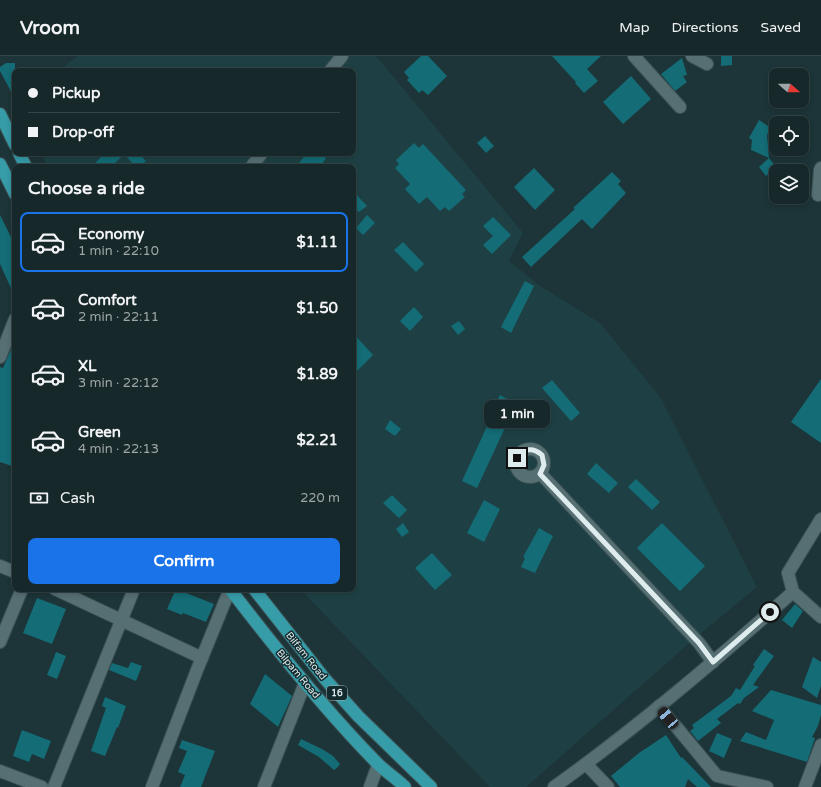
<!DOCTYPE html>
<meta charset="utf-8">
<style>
:root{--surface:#16282a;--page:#233436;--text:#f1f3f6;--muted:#9ea6a8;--line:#354447;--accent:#1a73e8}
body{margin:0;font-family:"Varela Round",sans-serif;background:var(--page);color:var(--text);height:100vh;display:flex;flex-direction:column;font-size:15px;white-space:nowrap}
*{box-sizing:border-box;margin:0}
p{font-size:13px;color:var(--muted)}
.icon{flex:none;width:22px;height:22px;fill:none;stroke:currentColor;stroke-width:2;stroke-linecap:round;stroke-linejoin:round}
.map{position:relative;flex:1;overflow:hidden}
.panel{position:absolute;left:12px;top:108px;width:344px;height:428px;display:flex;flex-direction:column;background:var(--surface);border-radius:8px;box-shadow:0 2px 6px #0003,0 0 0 1px var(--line)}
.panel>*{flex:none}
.hud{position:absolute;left:12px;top:12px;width:344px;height:88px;border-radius:8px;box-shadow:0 2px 6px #0003,0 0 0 1px var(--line);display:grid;align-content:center;height:88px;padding:0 16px;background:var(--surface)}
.needle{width:26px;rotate:110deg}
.buttons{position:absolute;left:769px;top:12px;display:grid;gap:8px}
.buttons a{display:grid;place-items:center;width:40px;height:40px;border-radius:8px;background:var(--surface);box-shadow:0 2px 6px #0003,0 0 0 1px var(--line);font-size:20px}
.end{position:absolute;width:18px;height:18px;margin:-9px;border:5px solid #deecee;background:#111;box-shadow:0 0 0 2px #111}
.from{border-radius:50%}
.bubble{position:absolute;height:28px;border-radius:8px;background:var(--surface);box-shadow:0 2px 6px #0003,0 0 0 1px var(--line);font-size:13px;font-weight:800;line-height:28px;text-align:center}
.car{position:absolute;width:12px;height:24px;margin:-12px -6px;border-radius:5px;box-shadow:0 0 3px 1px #0007;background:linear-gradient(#222 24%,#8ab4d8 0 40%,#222 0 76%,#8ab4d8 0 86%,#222 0)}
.hud b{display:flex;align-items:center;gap:14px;height:38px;font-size:15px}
.hud b+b{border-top:1px solid var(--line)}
.hud i{width:10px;height:10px;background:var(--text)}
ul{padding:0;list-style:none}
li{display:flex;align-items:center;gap:12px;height:60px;margin:0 8px 6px;padding:0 8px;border:2px solid transparent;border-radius:8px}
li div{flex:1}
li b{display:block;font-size:15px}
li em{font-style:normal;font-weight:800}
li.selected{border-color:var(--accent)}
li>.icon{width:36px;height:36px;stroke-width:1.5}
h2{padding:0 16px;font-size:18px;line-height:48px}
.pay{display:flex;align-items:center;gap:10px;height:44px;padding:0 16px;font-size:15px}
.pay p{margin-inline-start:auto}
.button{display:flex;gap:8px;margin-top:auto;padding:8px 16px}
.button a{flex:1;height:46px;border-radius:8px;background:var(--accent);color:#fff;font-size:16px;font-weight:800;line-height:46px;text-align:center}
header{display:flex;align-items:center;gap:24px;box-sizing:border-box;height:56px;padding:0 20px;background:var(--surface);border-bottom:1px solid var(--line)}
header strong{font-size:19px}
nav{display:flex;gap:22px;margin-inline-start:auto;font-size:14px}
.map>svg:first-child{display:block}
.built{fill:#1e4044}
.building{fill:#136c76}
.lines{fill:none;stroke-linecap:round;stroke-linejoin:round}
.minor-casing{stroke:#3d5255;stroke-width:14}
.major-casing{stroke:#3d5255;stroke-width:14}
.minor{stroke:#566f73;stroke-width:12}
.major{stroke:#369ca8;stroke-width:12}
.route{stroke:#deecee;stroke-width:5}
.labels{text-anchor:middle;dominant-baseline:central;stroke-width:3;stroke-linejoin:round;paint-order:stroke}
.shield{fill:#132b2e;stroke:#a1b2b4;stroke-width:1}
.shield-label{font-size:9px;font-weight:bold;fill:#deecee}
.street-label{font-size:10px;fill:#deecee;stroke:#132b2e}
</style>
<header>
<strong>Vroom</strong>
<nav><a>Map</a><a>Directions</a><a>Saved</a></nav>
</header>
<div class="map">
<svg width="821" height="731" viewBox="0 0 821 731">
<rect width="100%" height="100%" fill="#1d3538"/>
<polygon class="built" points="78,0 376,0 523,177 509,205 540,230 600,267 660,341 757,531 694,583 526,731 490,731 300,533 353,533 353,111 48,111 41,97 353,97 353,15 58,15"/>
<g class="building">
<polygon points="421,0 428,0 447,20 428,39 422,34 419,37 407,24 409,22 404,16"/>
<polygon points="552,0 601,0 587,13 598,25 584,37 575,27 576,26"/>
<polygon points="721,0 732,0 732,9 721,10"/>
<polygon points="682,2 687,19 683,20 687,26 675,35 661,18"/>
<polygon points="6,7 15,7 15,43 0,15 0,11"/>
<polygon points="631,20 651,43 623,68 603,46"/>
<polygon points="759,64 771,72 767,79 769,102 751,94 752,84 749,82"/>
<polygon points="485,80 494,90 486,97 477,87"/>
<polygon points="414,87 419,92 423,88 466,134 462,138 465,141 449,155 445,151 440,155 427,141 419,148 405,133 410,128 395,112 399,108 396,104"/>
<polygon points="105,97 138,97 146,105 139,111 136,111 124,98 111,111 91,111"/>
<polygon points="307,97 320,97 326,102 320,111 296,111"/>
<polygon points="769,102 779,115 772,115 766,120 759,111"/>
<polygon points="534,112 555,134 535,154 514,131"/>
<polygon points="612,116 621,125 618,128 626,137 592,173 582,163 531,211 522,201 575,153 573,152"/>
<polygon points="353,135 367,150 359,156 353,150"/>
<polygon points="0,159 15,189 15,241 0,208"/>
<polygon points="367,159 375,167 363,179 356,172"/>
<polygon points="493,161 511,179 492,198 483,189 493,180 483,170"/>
<polygon points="403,186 424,208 416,216 394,194"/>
<polygon points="525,225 534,230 511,277 501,271"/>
<polygon points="414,251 423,261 410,275 400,265"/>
<polygon points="459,265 465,273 458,279 451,270"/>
<polygon points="353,277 373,299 353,319"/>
<polygon points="15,284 15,411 0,406 0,311 3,312"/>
<polygon points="821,323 821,387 791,366"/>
<polygon points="552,324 580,357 571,365 542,332"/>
<polygon points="500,339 516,348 477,432 462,425 493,357 492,356"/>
<polygon points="390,364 401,373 395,380 385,373"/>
<polygon points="596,407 618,427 609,437 587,418"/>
<polygon points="636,423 660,446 652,454 628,431"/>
<polygon points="392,439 407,454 399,462 383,447"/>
<polygon points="484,444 500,453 484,486 467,477"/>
<polygon points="403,467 409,476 402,481 396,473"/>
<polygon points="662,467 705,510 680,535 637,492"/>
<polygon points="539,472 553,480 535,517 521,511 525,502 523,501"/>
<polygon points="432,497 452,519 435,534 415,512"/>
<polygon points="176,533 214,548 206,566 183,557 182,559 167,553"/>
<polygon points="37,542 66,553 52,588 23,577"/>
<polygon points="795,548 803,555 792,572 782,564"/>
<polygon points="764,593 774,600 753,629 759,631 744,642 740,648 738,647 717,663 721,667 698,685 690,675 694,672 692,669 731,640 736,632 740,634 755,610 753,609"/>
<polygon points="56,596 66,600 57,623 47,619"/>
<polygon points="813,601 821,606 821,630 817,642 802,631"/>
<polygon points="131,606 142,610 136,625 109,614 112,607 128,612"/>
<polygon points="265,618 292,640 278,671 250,648"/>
<polygon points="771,634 821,649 821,659 818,670 812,681 815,682 807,706 740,685 746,676 766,684 774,664 752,655"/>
<polygon points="105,641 126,650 118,672 117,671 105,700 91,695 106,652 102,650"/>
<polygon points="22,674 51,685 44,703 32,698 29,706 13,700"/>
<polygon points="717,677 732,683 724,702 709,695"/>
<polygon points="666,679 681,702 682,701 711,731 697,731 688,723 685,731 620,731 611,720 639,697"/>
<polygon points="301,683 322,693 333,700 340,708 337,712 334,714 319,701 298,689"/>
<polygon points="182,684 215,695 201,731 180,731 185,719 178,716 187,695 179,692"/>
</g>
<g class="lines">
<g class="minor-casing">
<g id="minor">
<polyline points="634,0 680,51"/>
<polyline points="692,0 707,8"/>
<polyline points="330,15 342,0"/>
<polyline points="251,111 262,97"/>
<polyline points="818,139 820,114 821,112"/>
<polyline points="0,301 15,263"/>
<circle cx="530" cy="407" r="14"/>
<polyline points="540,417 699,587 713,606"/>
<polyline points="821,463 788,517 793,536 821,561"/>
<polyline points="0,510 15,516"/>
<polyline points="55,533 202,602"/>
<polyline points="0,586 22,533"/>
<polyline points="659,650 717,720 767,731"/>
<polyline points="586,708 608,731"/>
<polyline points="0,715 42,731"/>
<polyline points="54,731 134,533"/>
<polyline points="152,731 197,614 230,533"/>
<polyline points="264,731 305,627"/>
<polyline points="370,731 378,709"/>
<path d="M554 731C638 671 716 604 793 536"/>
<polyline points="805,731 821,689"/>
</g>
</g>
<g class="major-casing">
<g id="major">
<polyline points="0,58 15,89"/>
<polyline points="19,97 26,111"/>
<polyline points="0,108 15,138"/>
<path d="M230 533C276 593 324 653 377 707 386 716 397 723 405 731"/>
<polyline points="254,533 325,623 358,660 431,731"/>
</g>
</g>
<use href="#minor" class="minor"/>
<use href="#major" class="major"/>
</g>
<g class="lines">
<path class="route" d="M517 402C524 392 533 391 542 399L544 409 540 418 699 587 713 606 770 556"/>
</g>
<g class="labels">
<rect class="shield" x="327" y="630" width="20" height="14" rx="3"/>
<g class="shield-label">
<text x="337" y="637">16</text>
</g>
<g class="street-label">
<text transform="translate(306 600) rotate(51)">Bilfam Road</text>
<text transform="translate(298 618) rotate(50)">Bilpam Road</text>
</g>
</g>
</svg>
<div class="buttons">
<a><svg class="needle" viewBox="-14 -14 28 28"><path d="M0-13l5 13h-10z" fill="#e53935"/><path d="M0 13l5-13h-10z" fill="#9ea6a8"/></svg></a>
<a><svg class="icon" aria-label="locate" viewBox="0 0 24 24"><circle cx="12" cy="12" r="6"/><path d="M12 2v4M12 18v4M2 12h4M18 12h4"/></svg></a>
<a><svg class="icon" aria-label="layers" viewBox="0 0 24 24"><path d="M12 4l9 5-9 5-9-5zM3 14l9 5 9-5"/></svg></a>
</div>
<i class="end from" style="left:770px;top:556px"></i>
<i class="end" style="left:517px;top:402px"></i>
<div class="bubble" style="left:484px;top:344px;width:66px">1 min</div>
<i class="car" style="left:668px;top:662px;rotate:320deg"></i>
<div class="hud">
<b><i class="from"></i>Pickup</b>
<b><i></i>Drop-off</b>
</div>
<section class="panel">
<h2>Choose a ride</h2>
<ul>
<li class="selected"><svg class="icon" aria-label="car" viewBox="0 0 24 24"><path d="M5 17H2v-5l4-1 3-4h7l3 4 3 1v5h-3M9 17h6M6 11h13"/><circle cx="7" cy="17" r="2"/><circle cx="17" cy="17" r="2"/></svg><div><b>Economy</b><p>1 min · 22:10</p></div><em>$1.11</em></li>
<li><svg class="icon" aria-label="car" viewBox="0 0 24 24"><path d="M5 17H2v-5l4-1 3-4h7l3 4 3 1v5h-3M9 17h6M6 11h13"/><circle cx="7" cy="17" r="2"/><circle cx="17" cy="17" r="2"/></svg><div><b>Comfort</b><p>2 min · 22:11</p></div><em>$1.50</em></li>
<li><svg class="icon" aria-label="car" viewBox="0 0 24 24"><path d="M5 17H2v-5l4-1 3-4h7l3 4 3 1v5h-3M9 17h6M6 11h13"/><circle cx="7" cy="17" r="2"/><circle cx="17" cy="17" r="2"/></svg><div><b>XL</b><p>3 min · 22:12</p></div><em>$1.89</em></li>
<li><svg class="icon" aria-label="car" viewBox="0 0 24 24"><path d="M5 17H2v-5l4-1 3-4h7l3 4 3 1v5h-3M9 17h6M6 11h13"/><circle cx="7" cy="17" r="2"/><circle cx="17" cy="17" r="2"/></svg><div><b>Green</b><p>4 min · 22:13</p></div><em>$2.21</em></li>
</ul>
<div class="pay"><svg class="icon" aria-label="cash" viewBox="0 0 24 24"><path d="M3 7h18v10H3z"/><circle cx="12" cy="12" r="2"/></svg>Cash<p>220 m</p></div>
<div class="button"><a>Confirm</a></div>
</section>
</div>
